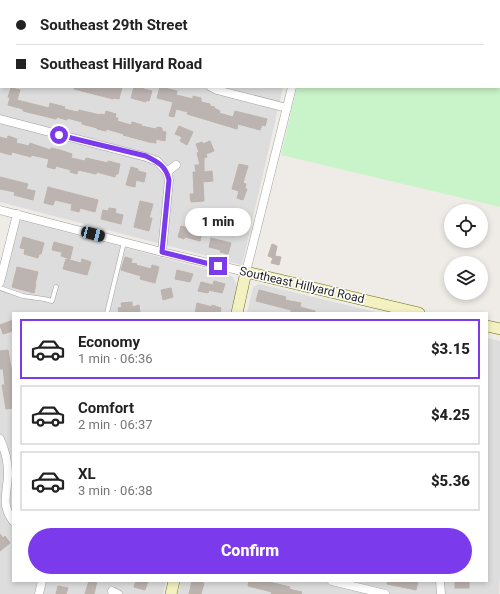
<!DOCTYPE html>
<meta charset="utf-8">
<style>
:root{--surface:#fff;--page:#f6f6f6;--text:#222;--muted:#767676;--line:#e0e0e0;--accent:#7c3aed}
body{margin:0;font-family:Roboto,sans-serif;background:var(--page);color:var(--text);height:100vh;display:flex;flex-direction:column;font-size:15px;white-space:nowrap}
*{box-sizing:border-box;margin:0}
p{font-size:13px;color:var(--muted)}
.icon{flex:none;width:22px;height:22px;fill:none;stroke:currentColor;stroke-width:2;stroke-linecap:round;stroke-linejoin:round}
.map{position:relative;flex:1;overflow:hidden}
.details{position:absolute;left:12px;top:312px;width:476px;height:270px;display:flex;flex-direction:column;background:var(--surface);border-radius:0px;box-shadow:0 2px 6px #0003}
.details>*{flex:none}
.guide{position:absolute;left:0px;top:0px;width:500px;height:88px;box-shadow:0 2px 6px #0003;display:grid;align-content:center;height:88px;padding:0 16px;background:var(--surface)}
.controls{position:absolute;left:444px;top:204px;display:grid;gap:8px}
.controls a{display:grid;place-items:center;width:44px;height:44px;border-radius:50%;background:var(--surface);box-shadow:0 2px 6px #0003;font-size:20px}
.end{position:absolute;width:18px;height:18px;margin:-9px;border:5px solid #7c3aed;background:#fff;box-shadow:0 0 0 2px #fff}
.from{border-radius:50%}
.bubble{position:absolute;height:28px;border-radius:14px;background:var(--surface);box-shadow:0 2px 6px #0003;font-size:13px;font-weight:800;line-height:28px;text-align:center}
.car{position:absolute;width:12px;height:24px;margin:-12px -6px;border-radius:5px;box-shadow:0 0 3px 1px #0007;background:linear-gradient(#222 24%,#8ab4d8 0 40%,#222 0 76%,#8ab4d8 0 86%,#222 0)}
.guide b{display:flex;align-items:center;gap:14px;height:38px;font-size:15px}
.guide b+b{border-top:1px solid var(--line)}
.guide i{width:10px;height:10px;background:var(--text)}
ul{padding:7px 0 0;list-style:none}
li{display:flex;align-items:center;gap:12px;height:60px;margin:0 8px 6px;padding:0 8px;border:2px solid var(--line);border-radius:0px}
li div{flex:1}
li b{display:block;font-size:15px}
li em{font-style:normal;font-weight:800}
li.selected{border-color:var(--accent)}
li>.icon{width:36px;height:36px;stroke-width:1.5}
.action{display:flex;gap:8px;margin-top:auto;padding:8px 16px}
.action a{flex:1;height:46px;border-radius:24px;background:var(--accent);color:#fff;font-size:16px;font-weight:800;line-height:46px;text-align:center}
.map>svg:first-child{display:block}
.residential{fill:#ddd}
.park{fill:#c9f4c9}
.building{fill:#bcb4b0;stroke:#bfb2ab}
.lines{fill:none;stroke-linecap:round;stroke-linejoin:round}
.lane-casing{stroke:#a0a0a0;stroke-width:5}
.street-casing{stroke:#a0a0a0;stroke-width:9}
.secondary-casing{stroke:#6b6d10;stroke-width:12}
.lane{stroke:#fff;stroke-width:4}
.street{stroke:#fff;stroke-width:8}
.secondary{stroke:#f3f1c1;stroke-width:11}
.route{stroke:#7c3aed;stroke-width:5}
.labels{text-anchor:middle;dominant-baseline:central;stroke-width:3;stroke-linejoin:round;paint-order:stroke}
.street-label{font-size:12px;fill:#1f1f1f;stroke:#fff}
</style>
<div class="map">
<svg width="500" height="594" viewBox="0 0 500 594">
<rect width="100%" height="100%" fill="#efece7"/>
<g class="residential">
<polygon points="0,0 303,0 303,1 1,1 1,87 283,87 242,265 0,202"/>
<polygon points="20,220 232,276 238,287 232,313 13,313 13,581 166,581 163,594 0,594 0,290"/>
<polygon points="259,284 380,313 247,313 253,287"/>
<polygon points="487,338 500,341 500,575 499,594 178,594 181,581 487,581"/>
</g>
<polygon class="park" points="499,72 500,72 500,207 281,155 297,87 499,87"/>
<g class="building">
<polygon points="75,87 122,87 119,99 113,98 113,99 74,89"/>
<polygon points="134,87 143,87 143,89 152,91 149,101 147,100 146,102 131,98"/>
<polygon points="160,87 177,91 176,95 193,99 193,96 201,98 201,102 210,104 210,106 215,107 214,108 220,111 219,113 233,117 235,111 267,119 265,126 262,125 260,130 238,124 237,129 187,114 188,112 176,109 174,117 169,116 173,102 157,98"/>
<polygon points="11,88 20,90 17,100 49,108 50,103 65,107 64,109 78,112 79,110 100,115 100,114 105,115 106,111 116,114 115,118 118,118 117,121 131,125 132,122 142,125 141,126 156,129 157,127 162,128 162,131 166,132 165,141 156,139 156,143 149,142 123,135 124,134 106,129 106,131 97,129 97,128 82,124 82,122 67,118 67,120 57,117 56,119 23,111 23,109 8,105 10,98 8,97"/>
<polygon points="179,126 193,132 187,145 180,141 182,137 175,134"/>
<polygon points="8,136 17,139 16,143 29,146 30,143 50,150 51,148 60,150 72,154 71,158 85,161 86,158 108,163 108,161 120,164 118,174 116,174 115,177 97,172 96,174 78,170 77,174 70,172 71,170 56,166 55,169 47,167 49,159 31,155 31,157 12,152 11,155 0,152 0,137 7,139"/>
<polygon points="210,141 214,151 206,154 207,157 204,158 204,172 212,171 213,181 203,182 204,201 191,202 190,194 194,194 193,172 196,172 195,165 200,165 197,153 199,152 196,144 202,142 203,144"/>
<polygon points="239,164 248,166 243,183 246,184 245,188 247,189 243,200 237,198 239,191 232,189"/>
<polygon points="131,167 138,169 138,171 146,173 144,182 136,180 135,187 126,185"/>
<polygon points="0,177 28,184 26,189 35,191 33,200 14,195 15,192 0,189"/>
<polygon points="48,187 98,200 95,212 80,208 79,212 71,210 72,204 55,200 53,205 44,203"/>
<polygon points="140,201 153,204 149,218 152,218 149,231 134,227"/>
<polygon points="109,208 116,209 115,213 123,215 121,224 101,219 103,210 108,211"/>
<polygon points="227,209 237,212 235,220 239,220 236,229 223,226"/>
<polygon points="181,226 202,232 200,241 185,237 184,239 178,237"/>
<polygon points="23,237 44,243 41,254 39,254 38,258 24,254 25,249 20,248"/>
<polygon points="211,238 231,243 228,254 220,252 221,250 209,247"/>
<polygon points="54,242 73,247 70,259 61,256 62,252 52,250"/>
<polygon points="272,244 277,246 275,256 281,257 279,265 271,263 273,258 268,256"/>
<polygon points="125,257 132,259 131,263 137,264 136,265 151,269 152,265 159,267 155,283 140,279 141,276 121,270"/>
<polygon points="66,259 81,263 82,259 91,262 87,275 63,269"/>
<polygon points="17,267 38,272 35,284 36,284 34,293 12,287"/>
<polygon points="177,270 193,274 190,282 175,279"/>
<polygon points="214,281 225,284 222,293 209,290 208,293 198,291 201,282 213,285"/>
<polygon points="171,288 173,297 163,300 161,290"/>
<polygon points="259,290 286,297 285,300 301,303 300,307 315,311 315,313 291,313 291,310 256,301"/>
<polygon points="132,302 132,307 139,305 140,313 119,313 118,308 122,307 121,303"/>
<polygon points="197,303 212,307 212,305 221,308 220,313 195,313"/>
<polygon points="13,320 13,331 3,334 0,325"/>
<polygon points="8,350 12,373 13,372 13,408 6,409 2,385 5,385 3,369 0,369 0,351"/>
<polygon points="0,534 3,538 5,536 10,543 0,551"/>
<polygon points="89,581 97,581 94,594 85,594"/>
<polygon points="136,581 148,581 145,590 134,587"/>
<polygon points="192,581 197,581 204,583 201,594 189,594"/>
<polygon points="249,581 270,581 269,582 290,587 289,589 302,592 301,594 271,594 272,592 248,586"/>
<polygon points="388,581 418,581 416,590 387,584"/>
<rect x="455" y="581" width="14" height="7"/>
<polygon points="58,586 68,588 66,594 56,594"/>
</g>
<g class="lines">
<g class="lane-casing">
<g id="lane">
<polyline points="343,0 345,1"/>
<polyline points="0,288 23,296 44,299 52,301 56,287"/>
<polyline points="107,313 124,242"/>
</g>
</g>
<g class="street-casing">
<g id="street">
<polyline points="194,0 198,1"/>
<polyline points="252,0 256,1"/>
<polyline points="9,1 9,0"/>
<polyline points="231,1 237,0"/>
<polyline points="313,1 313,0"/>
<polyline points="0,38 1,34"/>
<polyline points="211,87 217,90 287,108"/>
<polyline points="0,119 146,157 157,161 167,172"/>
<polyline points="167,172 176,165"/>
<polyline points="0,210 162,252 246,272 292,87"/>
<polyline points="162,252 169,180 167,172"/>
<polyline points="0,282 17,214"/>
<path d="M0 439C5 450 8 461 8 473 8 492 0 504 13 521"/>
<polyline points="332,581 385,594"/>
<polyline points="440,581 441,594"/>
<polyline points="112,591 118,594"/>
<polyline points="39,594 42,581"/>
</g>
</g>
<g class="secondary-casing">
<g id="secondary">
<polyline points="237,313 246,272 419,313"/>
<polyline points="487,326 500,329"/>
<polyline points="171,594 174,581"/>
</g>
</g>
<use href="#lane" class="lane"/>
<use href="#street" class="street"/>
<use href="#secondary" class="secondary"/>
</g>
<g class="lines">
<path class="route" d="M59 135 146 156C158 162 166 166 169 180L162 252 218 266"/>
</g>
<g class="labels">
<g class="street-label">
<text transform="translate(302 285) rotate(13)">Southeast Hillyard Road</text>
</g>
</g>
</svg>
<div class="controls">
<a><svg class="icon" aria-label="locate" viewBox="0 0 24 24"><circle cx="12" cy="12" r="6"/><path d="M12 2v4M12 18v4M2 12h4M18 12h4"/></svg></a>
<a><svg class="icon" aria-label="layers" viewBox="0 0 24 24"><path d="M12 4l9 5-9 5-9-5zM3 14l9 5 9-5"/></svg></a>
</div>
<i class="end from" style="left:59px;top:135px"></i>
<i class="end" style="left:218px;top:266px"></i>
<div class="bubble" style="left:185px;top:208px;width:66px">1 min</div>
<i class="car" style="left:93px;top:234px;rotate:105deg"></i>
<div class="guide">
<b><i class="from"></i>Southeast 29th Street</b>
<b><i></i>Southeast Hillyard Road</b>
</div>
<section class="details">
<ul>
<li class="selected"><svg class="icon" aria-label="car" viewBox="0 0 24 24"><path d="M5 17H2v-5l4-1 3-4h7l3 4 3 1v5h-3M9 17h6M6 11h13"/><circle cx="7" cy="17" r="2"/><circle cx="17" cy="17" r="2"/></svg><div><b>Economy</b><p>1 min · 06:36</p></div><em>$3.15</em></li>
<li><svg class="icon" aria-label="car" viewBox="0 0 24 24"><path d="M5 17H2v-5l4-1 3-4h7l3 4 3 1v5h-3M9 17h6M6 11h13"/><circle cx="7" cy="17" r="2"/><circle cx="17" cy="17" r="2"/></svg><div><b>Comfort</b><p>2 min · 06:37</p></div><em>$4.25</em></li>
<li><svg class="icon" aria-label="car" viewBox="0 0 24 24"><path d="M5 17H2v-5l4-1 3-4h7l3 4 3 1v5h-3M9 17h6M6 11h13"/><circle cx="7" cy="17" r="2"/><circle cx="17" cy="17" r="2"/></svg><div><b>XL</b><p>3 min · 06:38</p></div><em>$5.36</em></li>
</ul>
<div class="action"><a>Confirm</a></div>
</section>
</div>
